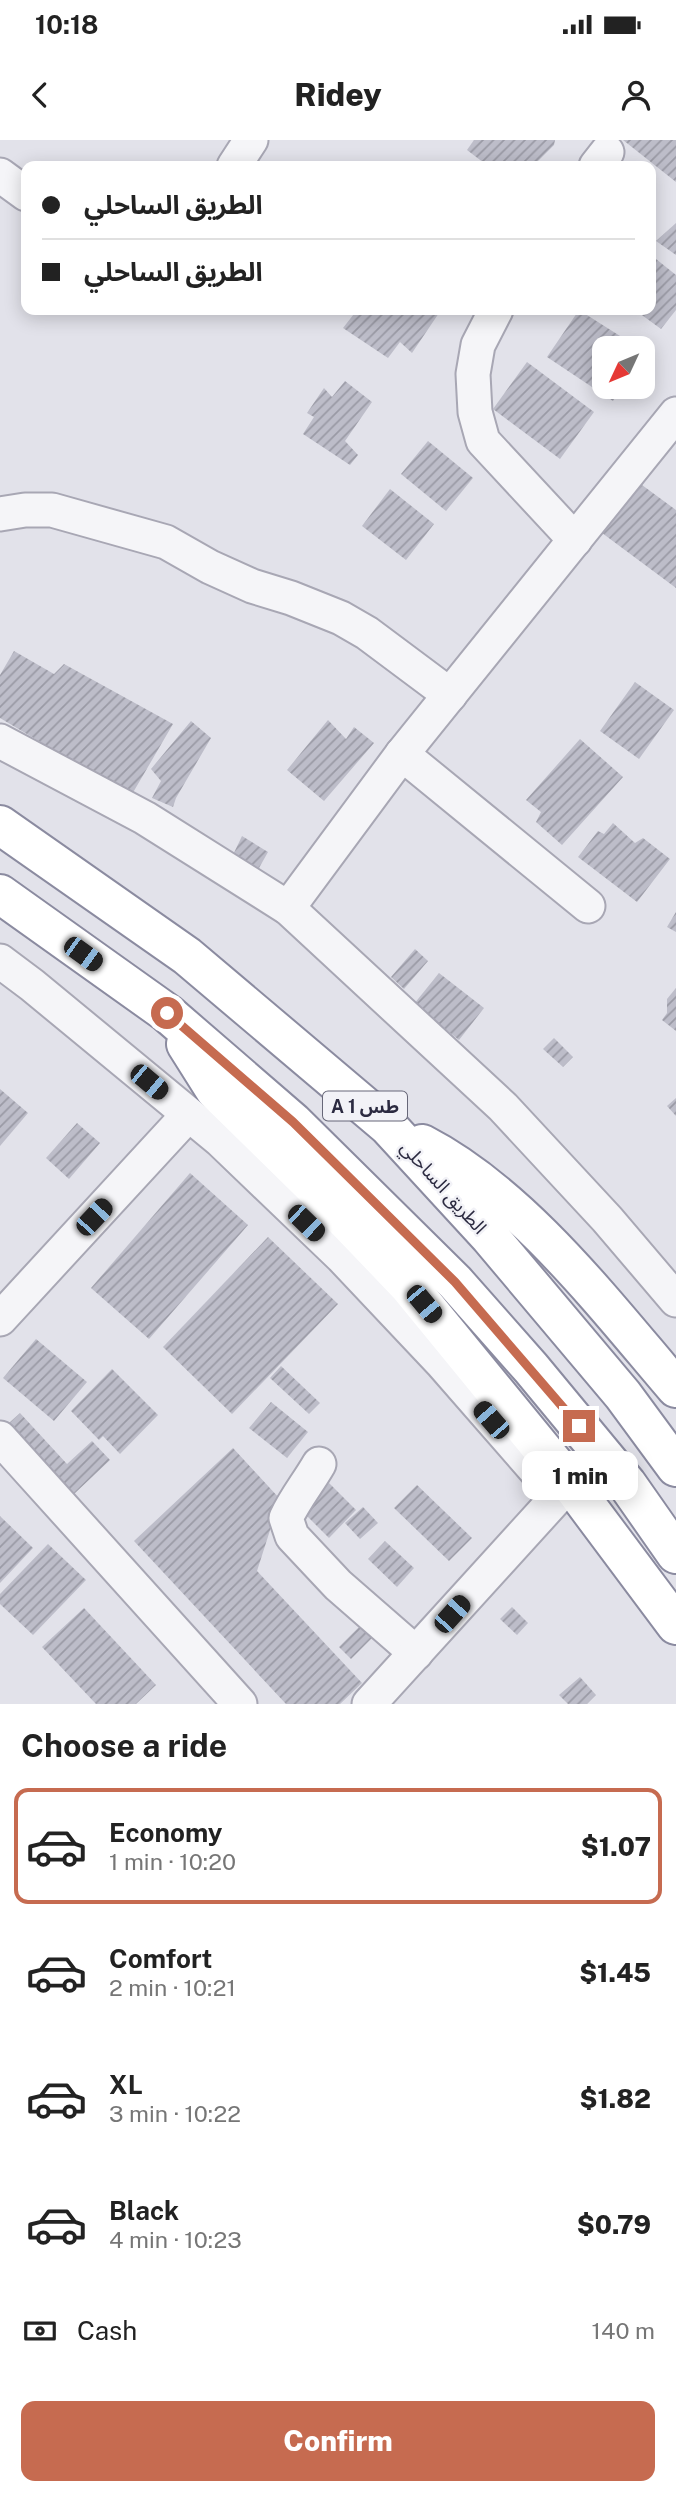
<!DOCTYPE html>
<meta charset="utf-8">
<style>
:root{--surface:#fff;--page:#f2f2f2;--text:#222;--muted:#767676;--line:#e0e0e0;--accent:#c66b50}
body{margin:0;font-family:"Public Sans","Noto Sans Arabic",sans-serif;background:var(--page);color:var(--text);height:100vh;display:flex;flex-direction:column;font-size:26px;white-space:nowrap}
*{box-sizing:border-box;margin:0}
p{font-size:23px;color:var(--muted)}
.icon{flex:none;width:38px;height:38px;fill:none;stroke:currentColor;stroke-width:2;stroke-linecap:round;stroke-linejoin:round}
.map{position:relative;height:1564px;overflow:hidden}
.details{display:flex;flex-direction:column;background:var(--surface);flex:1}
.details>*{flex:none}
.banner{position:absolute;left:21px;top:21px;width:635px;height:154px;border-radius:14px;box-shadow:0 4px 18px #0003;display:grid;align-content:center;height:154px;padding:0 21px;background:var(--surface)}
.needle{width:46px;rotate:226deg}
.fabs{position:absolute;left:592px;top:196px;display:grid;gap:14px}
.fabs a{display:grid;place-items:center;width:63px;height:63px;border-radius:14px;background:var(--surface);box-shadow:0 4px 18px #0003;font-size:35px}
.end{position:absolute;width:32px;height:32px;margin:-16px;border:9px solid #c66b50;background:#fff;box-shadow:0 0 0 4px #fff}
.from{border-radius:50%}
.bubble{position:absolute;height:49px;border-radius:14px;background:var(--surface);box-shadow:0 4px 18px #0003;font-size:23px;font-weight:800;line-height:49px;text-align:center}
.car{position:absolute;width:21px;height:42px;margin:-21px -10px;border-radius:9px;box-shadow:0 0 5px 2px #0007;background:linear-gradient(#222 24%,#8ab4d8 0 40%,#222 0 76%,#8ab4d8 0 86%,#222 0)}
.banner b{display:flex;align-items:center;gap:24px;height:66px;font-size:26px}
.banner b+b{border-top:2px solid var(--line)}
.banner i{width:18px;height:18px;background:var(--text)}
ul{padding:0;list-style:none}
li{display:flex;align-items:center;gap:21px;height:116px;margin:0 14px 10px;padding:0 7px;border:4px solid transparent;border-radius:14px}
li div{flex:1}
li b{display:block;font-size:26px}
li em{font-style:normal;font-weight:800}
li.on{border-color:var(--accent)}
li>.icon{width:63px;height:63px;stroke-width:1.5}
h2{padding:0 21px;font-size:32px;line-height:84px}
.pay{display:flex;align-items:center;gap:18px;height:77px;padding:0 21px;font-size:26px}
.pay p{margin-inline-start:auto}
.button{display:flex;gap:14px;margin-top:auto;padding:14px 21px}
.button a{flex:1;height:80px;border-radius:14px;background:var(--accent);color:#fff;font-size:28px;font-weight:800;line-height:80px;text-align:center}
.status{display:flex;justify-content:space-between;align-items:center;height:49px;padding:0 35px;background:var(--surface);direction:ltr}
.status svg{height:19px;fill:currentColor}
header{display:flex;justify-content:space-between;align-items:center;height:91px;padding:0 21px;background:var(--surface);font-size:32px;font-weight:800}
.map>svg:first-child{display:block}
.building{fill:url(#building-hatch)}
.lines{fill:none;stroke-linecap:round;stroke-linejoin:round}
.minor-casing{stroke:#a8a7b4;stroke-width:37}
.highway-casing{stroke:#8b8ba0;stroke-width:42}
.minor{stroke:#f5f5f8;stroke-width:33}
.highway{stroke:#fff;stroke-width:38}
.route{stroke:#c66b50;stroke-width:9}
.labels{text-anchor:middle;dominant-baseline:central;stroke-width:5;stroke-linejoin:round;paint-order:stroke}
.shield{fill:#f2f2f7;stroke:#676778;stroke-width:2}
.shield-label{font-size:18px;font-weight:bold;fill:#2c2b41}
.street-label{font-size:19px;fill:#2c2b41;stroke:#f2f2f7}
</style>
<div class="status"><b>10:18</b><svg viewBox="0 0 49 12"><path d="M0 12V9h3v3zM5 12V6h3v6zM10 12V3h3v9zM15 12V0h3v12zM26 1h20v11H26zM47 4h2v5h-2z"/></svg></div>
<header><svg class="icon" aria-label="back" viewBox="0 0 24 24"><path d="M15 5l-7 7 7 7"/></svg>Ridey<svg class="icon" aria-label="person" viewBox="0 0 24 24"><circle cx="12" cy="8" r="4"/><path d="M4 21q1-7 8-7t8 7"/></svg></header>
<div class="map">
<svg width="676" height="1564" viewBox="0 0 676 1564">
<defs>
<pattern id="building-hatch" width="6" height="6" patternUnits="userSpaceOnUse" patternTransform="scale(1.75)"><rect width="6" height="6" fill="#bdbdc9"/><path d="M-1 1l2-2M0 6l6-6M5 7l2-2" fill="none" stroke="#9a9aa5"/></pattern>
</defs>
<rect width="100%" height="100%" fill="#e2e2ea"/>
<g class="building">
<polygon points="474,0 555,0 554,5 533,26 488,26 467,10"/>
<polygon points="623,0 676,0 676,42"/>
<polygon points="676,83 676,115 656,101"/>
<polygon points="651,115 676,135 676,170 661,189 635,170 651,170"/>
<polygon points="357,170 441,170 412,213 400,202 388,218 343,188"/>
<polygon points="579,170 639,208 604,208 604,247 623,247 613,261 547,217"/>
<polygon points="527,222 594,272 560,319 493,269"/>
<polygon points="345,241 372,262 345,301 358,315 350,325 303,294 314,277 307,273 324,248 332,257"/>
<polygon points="428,301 473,338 446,371 401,334"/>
<polygon points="642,345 676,370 676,448 598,390 632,346 638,350"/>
<polygon points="390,349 434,384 406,420 362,386"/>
<polygon points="14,511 54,534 64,524 173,584 131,656 0,578 0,535"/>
<polygon points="635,542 674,570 639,619 600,591"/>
<polygon points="328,580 346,599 354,587 374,603 324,661 287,630"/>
<polygon points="191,581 211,598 176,658 173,667 152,658 161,641 151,629"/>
<polygon points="580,599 623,637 562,705 536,682 541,672 526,660"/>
<polygon points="613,683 635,703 643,698 670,719 637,762 578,717 598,691 604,694"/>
<polygon points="242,696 268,712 259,728 232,717"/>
<polygon points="676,772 676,792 667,787"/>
<polygon points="415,809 428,821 404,849 391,837"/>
<polygon points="439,833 484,868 459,900 414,864"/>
<polygon points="676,848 676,891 662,880 667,873 667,859"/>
<polygon points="554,898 573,917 563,927 543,909"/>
<polygon points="0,949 28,973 0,1006"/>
<polygon points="676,958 676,976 667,966"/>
<polygon points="77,983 100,1003 69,1039 46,1018"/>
<polygon points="190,1033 248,1085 149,1199 91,1148"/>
<polygon points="268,1097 338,1164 232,1274 163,1207"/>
<polygon points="36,1199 87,1242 54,1281 3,1238"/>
<polygon points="281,1226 320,1263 309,1274 270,1238"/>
<polygon points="112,1229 158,1275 120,1314 103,1296 99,1300 71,1271"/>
<polygon points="271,1262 308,1292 287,1318 249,1288"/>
<polygon points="20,1273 67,1324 92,1301 110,1320 74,1354 9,1283"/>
<polygon points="233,1308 280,1359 257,1431 362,1543 340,1564 286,1564 134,1401"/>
<polygon points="329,1343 356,1370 329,1398 302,1371"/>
<polygon points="417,1345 472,1398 449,1421 394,1368"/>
<polygon points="363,1367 378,1383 360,1399 345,1383"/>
<polygon points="0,1376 33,1408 0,1443"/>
<polygon points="385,1401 414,1428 397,1447 368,1419"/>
<polygon points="48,1404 86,1440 33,1495 0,1464 0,1454"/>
<polygon points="512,1467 528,1483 517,1495 500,1479"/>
<polygon points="84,1468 156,1545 136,1564 96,1564 42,1507"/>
<polygon points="360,1486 372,1498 351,1519 339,1507"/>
<polygon points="580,1537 596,1555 587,1564 568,1564 559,1555"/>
</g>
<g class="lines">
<g class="minor-casing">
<g id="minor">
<polyline points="234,26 251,0"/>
<polyline points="596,26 607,12"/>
<polyline points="0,35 26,54"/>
<polyline points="496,170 478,205 473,234 475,272 483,301 575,400"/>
<polyline points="0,374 25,370 52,370 166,402 210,427 252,446 291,458 341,478 367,493 450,555"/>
<polyline points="0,601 145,678 288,768 503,967 607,1079 676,1160"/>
<polyline points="402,614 588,766"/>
<polyline points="288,768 402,614 676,274"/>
<polyline points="0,821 32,845 220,1000 342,1117 442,1223 558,1356"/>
<polyline points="0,1179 188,975"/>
<polyline points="0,1298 240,1564"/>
<path d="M319 1324C308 1343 295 1359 286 1378L292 1396 338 1445 416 1513"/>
<polyline points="369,1564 570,1343"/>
</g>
</g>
<g class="highway-casing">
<g id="highway">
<polyline points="0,685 187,816 388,986 490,1097 623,1255 676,1327"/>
<polyline points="0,754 167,873 293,982 455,1142 531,1228 627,1344 676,1414"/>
<polyline points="186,904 215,950 318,1051 408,1145 570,1343 676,1485"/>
<path d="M422 1004C521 1055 604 1164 676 1248"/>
</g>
</g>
<use href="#minor" class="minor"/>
<use href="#highway" class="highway"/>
</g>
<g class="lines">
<polyline class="route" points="167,873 293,982 455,1142 579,1286"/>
</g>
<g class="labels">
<rect class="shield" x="323" y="951.5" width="84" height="29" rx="5"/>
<g class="shield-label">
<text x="365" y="966">A 1 طس</text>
</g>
<g class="street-label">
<text transform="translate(444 1047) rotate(48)">الطريق الساحلي</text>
</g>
</g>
</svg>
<div class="fabs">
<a><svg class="needle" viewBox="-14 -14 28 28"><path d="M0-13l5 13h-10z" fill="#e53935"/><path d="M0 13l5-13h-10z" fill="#767676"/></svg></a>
</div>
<i class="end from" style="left:167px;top:873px"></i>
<i class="end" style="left:579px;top:1286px"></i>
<div class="bubble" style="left:522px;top:1311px;width:116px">1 min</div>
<i class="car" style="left:83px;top:814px;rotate:126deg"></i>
<i class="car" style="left:149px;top:942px;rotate:130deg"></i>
<i class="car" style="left:94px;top:1077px;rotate:43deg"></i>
<i class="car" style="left:306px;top:1083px;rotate:134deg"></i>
<i class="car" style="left:424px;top:1164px;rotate:140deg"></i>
<i class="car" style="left:491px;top:1280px;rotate:319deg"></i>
<i class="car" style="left:452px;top:1474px;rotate:42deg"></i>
<div class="banner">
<b><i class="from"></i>الطريق الساحلي</b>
<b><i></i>الطريق الساحلي</b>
</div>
</div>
<section class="details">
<h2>Choose a ride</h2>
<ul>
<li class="on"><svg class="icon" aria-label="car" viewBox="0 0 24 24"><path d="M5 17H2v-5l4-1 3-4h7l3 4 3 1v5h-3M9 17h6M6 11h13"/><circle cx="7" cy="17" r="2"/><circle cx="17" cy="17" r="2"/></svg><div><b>Economy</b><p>1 min · 10:20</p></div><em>$1.07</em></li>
<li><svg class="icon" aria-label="car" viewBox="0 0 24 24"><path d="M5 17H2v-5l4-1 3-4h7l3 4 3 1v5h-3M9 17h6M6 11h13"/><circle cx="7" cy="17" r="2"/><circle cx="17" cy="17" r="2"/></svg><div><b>Comfort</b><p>2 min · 10:21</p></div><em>$1.45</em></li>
<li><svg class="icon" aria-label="car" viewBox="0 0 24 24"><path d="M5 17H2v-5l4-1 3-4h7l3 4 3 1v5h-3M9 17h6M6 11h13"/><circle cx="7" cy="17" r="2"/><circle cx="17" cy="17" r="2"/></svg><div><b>XL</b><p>3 min · 10:22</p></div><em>$1.82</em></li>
<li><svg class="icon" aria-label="car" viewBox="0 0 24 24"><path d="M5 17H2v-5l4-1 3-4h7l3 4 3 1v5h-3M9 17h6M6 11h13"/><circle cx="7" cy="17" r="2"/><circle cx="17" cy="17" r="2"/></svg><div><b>Black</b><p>4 min · 10:23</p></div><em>$0.79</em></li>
</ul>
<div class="pay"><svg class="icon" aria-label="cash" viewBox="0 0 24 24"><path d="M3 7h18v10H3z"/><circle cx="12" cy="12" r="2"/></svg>Cash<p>140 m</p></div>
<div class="button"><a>Confirm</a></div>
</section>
